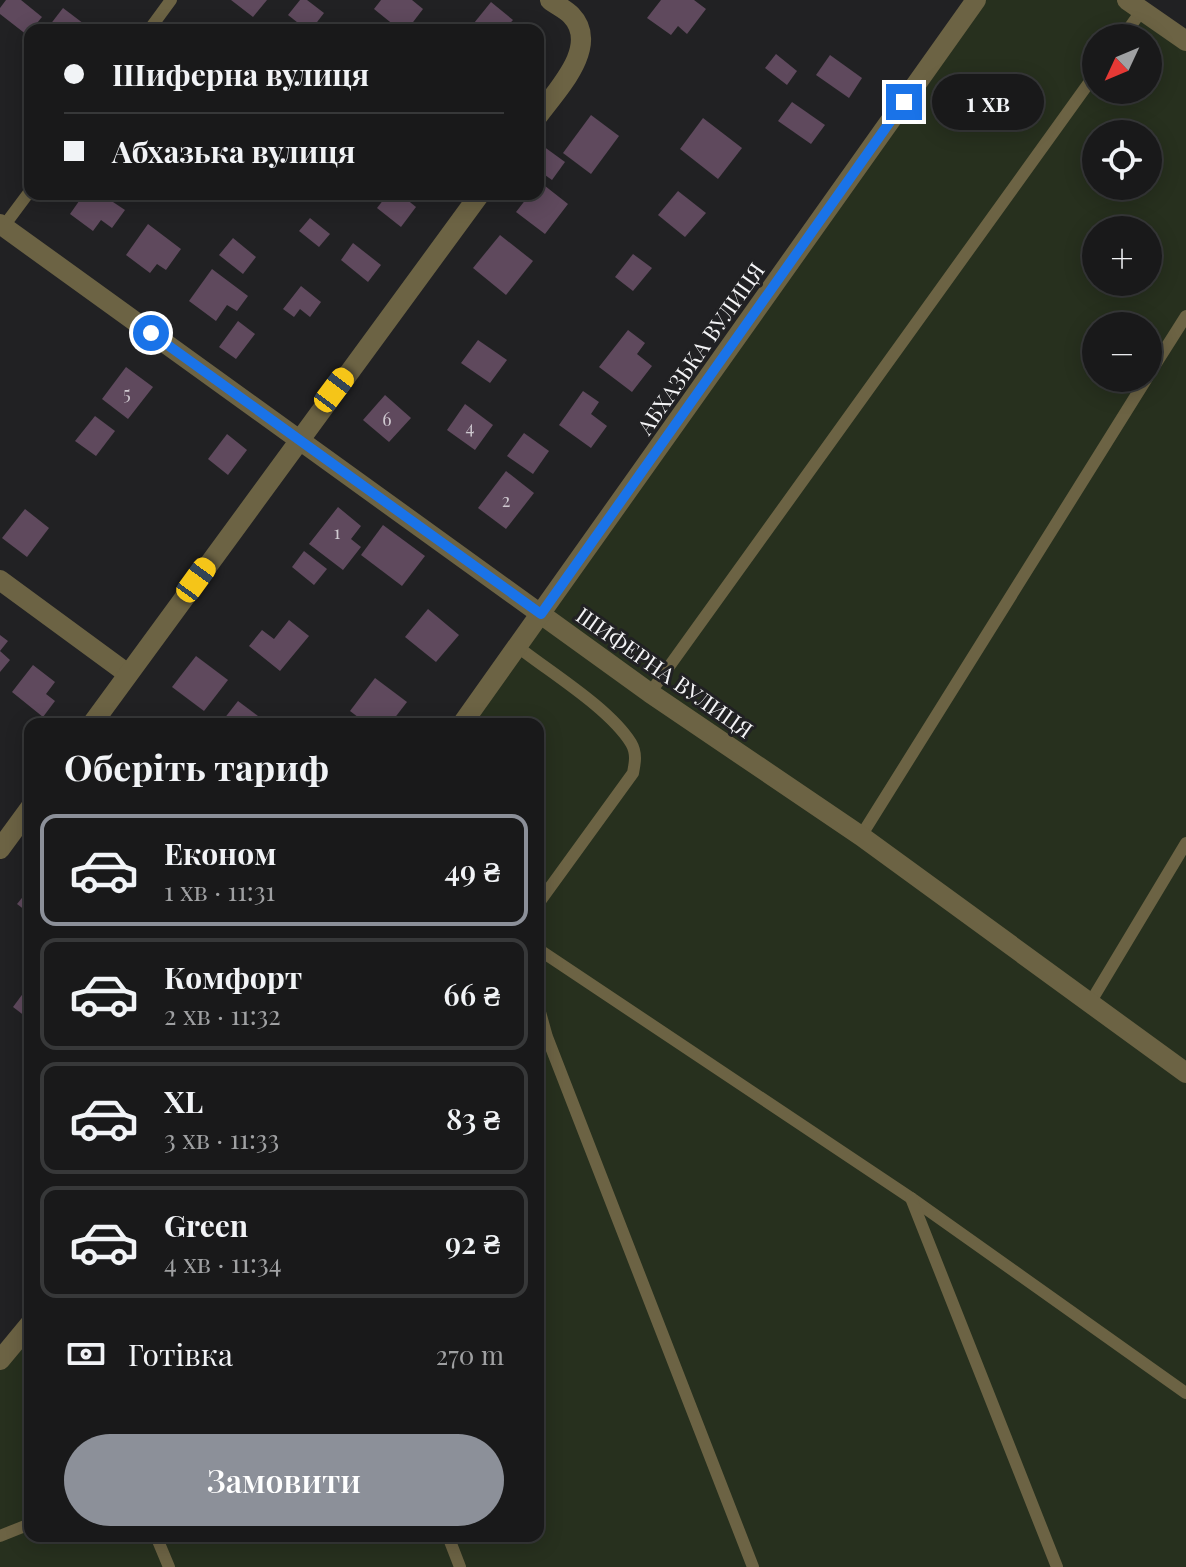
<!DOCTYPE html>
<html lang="uk">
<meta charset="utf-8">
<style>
:root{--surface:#19191a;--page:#262627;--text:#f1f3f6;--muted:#9fa0a2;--line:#373839;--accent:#8c9099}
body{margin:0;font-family:"Playfair Display",serif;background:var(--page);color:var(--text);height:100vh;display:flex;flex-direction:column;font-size:30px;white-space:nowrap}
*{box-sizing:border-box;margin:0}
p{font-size:26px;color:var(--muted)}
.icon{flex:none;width:44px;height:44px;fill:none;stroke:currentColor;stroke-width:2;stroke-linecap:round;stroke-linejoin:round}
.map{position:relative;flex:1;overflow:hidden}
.panel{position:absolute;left:24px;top:718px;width:520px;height:824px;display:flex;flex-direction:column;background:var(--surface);border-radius:16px;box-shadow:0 4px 20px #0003,0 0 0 2px var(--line)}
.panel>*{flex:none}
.top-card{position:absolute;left:24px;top:24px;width:520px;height:176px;border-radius:16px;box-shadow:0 4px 20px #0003,0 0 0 2px var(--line);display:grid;align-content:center;height:176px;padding:0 40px;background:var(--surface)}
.needle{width:52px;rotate:226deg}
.buttons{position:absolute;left:1082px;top:24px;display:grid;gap:16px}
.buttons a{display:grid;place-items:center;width:80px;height:80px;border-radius:50%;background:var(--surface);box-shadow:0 4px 20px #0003,0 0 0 2px var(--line);font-size:40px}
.end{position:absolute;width:36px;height:36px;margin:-18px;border:10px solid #1a73e8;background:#fff;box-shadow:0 0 0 4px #fff}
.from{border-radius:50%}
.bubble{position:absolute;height:56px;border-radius:28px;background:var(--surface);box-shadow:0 4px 20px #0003,0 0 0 2px var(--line);font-size:26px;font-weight:600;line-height:56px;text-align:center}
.car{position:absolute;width:24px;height:48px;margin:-24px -12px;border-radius:10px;box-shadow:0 0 6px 2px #0007;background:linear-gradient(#f5c518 24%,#345 0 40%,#f5c518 0 76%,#345 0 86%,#f5c518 0)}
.top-card b{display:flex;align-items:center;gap:28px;height:76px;font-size:30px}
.top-card b+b{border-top:2px solid var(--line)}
.top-card i{width:20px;height:20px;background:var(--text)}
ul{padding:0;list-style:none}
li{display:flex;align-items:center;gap:24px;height:112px;margin:0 16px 12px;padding:0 24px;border:4px solid var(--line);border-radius:16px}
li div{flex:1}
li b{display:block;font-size:30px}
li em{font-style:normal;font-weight:600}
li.current{border-color:var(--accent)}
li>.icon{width:72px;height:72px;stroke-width:1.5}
h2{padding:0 40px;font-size:36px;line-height:96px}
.pay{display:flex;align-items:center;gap:20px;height:88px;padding:0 40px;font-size:30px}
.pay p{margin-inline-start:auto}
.action{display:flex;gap:16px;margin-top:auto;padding:16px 40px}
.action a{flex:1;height:92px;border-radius:48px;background:var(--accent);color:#fff;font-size:32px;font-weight:600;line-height:92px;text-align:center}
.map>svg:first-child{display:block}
.green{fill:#27301e;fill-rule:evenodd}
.building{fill:#5f495d}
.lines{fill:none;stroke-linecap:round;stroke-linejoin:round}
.lane{stroke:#6c6344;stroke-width:12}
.street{stroke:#6c6344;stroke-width:20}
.route{stroke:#1a73e8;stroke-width:10}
.labels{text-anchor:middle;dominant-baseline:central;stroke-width:6;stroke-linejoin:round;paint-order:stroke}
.number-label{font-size:18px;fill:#cfc9d0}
.street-label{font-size:22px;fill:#f4f4f6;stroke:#212123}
</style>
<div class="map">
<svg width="1186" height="1567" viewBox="0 0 1186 1567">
<rect width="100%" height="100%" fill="#212123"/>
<path class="green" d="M976 0H1127L1186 41V1567H0V1360L30 1324V1536H538V724H462ZM1096 38H1148V90H1096ZM1096 134H1148V186H1096ZM1096 230H1148V282H1096ZM1096 326H1148V378H1096Z"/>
<g class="building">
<polygon points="6,0 21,0 42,17 27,35 0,14 0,8"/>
<polygon points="231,0 267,0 253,17"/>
<polygon points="300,0 307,0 324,13 311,30 307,30 288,15"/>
<polygon points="381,0 412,0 423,9 407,30 400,30 374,9"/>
<polygon points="661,0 694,0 706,9 687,34 678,26 671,35 647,18"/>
<polygon points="491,2 513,20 504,30 473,30 470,28"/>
<polygon points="63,8 92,30 46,30"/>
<polygon points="776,54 797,71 787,85 765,68"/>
<polygon points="830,55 862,78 849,98 816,75"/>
<polygon points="792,102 825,125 811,144 778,121"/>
<polygon points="591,115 619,136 591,174 563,153"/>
<polygon points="703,118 742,148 718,179 680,149"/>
<polygon points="543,146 565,162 552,180 538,170 538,154"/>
<polygon points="540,182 568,204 545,234 516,212 530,194 538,194"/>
<polygon points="678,191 706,213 685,237 658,215"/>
<polygon points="84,194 101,194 125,210 112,228 101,220 93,231 70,214"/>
<polygon points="388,194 400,194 416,207 401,227 377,208"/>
<polygon points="310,218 330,234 319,247 299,231"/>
<polygon points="148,224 181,249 166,270 157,264 150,273 126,255"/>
<polygon points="500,235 533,261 506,295 473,268"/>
<polygon points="233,238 256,257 243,274 219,255"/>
<polygon points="353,243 381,265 368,282 341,260"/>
<polygon points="633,254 652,268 633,291 615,277"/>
<polygon points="212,269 248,296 237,311 227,305 216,321 189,301"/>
<polygon points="301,286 321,302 310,317 300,309 294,317 283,309"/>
<polygon points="238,321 255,334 236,359 219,347"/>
<polygon points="628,330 645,343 637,354 652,366 632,392 599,367"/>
<polygon points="478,340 507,360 490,383 461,363"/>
<polygon points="126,367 153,387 128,419 102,399"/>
<polygon points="583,391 599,402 591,414 607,426 591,448 559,425"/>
<polygon points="385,395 411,418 389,442 363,420"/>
<polygon points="465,404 493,425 475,450 447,430"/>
<polygon points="95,416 115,431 96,456 75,441"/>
<polygon points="524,433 549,451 533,474 507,456"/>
<polygon points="227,434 247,450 228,475 208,459"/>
<polygon points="506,471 534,493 506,529 478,508"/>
<polygon points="338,507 361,526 351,539 361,547 343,570 309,544"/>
<polygon points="25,509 49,528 27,557 2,538"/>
<polygon points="383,525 425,556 402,586 361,555"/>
<polygon points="304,551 327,569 314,585 292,567"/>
<polygon points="428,609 459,635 436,662 405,637"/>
<polygon points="289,620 309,636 280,671 249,646 262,630 274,639"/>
<polygon points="0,635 8,641 0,651 10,660 0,672"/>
<polygon points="196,656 228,680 204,711 172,687"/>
<polygon points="33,665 55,682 46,694 55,701 43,717 12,692"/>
<polygon points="375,678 407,702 390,724 367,724 350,711"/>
<polygon points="238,701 258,716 252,724 220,724"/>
<polygon points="30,888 30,914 17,904"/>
<polygon points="30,984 30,1020 13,1007"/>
</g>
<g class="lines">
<g class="lane">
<polyline points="149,30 171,0"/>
<polyline points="1122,38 1142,10"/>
<polyline points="4,226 30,191"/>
<polyline points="1148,376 1186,316"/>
<path d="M518 647C551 673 609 708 631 743 637 753 635 763 633 773L538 904"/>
<polyline points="650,693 1096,73"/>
<polyline points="861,836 1147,378"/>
<polyline points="538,949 911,1198 1186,1393"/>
<polyline points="1090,1003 1186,843"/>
<polyline points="538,1005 547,1037 753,1567"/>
<polyline points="911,1198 1057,1567"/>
<polyline points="0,1536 30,1524"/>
<polyline points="156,1536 169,1567"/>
<polyline points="448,1536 460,1567"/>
</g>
<g class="street">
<polyline points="1127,0 1186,41"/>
<path d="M538 116C556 91 601 46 571 15 565 9 556 5 550 0"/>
<polyline points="0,224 650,693 861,836 1186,1073"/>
<polyline points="0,580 128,674"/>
<polyline points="92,724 480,194"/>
<polyline points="462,724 976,0"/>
<polyline points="0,849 30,808"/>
<polyline points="0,1360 30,1324"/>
</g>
</g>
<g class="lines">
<polyline class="route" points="151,333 541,614 904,102"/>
</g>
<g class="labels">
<g class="number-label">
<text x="127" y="393">5</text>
<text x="387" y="419">6</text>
<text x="470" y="427">4</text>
<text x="506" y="500">2</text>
<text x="337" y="532">1</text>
</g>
<g class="street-label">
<text transform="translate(700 348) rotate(-55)">АБХАЗЬКА ВУЛИЦЯ</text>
<text transform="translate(665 672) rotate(35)">ШИФЕРНА ВУЛИЦЯ</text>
</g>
</g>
</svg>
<div class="buttons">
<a><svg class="needle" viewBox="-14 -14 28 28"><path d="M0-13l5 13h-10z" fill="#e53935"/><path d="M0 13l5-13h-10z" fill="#9fa0a2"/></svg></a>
<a><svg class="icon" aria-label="locate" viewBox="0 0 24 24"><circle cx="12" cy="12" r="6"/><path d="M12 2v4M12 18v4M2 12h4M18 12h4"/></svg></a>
<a>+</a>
<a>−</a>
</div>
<i class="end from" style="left:151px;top:333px"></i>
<i class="end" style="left:904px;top:102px"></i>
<div class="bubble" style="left:932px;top:74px;width:112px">1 хв</div>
<i class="car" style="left:334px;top:390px;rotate:37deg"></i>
<i class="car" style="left:196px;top:580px;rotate:36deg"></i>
<div class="top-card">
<b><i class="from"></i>Шиферна вулиця</b>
<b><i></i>Абхазька вулиця</b>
</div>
<section class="panel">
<h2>Оберіть тариф</h2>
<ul>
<li class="current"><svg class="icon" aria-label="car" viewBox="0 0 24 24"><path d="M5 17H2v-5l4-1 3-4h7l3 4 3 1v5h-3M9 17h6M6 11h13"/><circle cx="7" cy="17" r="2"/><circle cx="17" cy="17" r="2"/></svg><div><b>Економ</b><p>1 хв · 11:31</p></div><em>49 ₴</em></li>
<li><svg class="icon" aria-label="car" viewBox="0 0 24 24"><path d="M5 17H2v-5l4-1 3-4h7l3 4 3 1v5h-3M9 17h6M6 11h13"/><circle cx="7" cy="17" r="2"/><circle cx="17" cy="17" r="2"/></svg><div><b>Комфорт</b><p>2 хв · 11:32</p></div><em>66 ₴</em></li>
<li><svg class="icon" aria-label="car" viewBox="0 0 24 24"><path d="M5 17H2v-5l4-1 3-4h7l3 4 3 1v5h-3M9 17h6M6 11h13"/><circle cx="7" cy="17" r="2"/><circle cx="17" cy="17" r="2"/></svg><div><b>XL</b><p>3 хв · 11:33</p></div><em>83 ₴</em></li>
<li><svg class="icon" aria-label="car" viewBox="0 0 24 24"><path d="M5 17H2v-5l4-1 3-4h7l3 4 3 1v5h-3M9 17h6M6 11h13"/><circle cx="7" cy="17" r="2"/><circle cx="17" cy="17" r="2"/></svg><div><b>Green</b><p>4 хв · 11:34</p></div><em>92 ₴</em></li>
</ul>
<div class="pay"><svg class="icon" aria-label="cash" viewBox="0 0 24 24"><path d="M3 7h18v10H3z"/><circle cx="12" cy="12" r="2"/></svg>Готівка<p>270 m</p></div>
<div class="action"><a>Замовити</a></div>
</section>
</div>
